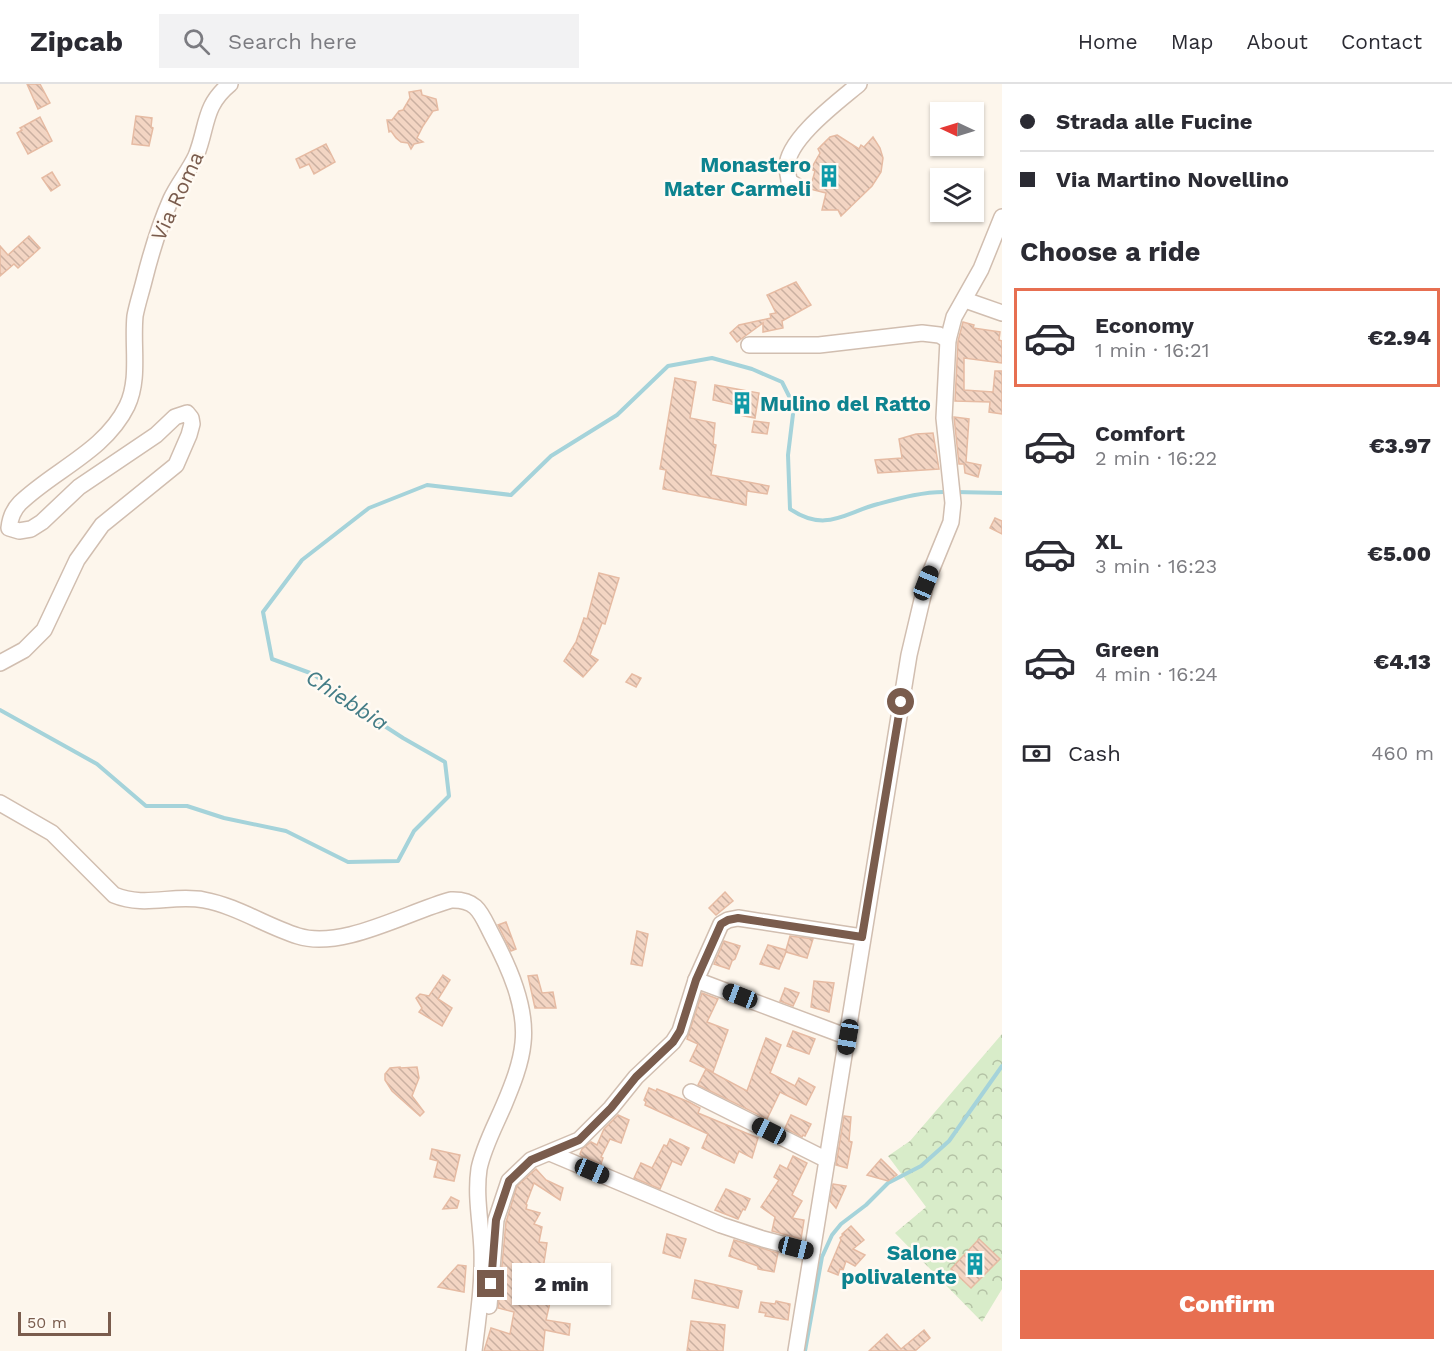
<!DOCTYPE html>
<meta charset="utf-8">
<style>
:root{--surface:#fff;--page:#f2f2f3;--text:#2b2b33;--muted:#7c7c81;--line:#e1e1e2;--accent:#e76f51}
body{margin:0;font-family:"Work Sans",sans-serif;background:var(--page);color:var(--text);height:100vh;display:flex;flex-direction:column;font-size:22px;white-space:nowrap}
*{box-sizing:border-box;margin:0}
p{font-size:20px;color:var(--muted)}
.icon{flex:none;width:33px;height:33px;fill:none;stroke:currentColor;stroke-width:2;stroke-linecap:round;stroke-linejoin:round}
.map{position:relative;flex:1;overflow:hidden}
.drawer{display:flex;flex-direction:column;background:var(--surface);width:450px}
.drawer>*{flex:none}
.top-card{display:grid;align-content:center;height:132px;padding:0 18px;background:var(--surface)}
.needle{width:39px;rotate:274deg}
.buttons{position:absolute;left:930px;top:18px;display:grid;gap:12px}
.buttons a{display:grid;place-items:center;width:54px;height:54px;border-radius:0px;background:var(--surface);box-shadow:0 2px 4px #0004;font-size:30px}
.scale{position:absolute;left:18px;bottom:15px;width:93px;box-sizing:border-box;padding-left:6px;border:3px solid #7a5c4d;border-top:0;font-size:16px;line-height:21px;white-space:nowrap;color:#7a5c4d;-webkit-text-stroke:4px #fffaf3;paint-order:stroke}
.end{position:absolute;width:27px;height:27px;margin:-14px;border:8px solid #7a5c4d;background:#fff;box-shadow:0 0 0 3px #fff}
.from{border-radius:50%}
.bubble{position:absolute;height:42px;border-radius:0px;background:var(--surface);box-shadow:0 2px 4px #0004;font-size:20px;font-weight:800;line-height:42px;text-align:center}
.car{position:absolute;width:18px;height:36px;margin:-18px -9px;border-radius:8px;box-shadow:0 0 4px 2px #0007;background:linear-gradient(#222 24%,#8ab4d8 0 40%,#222 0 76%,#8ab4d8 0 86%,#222 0)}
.top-card b{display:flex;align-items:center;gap:21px;height:57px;font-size:22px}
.top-card b+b{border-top:2px solid var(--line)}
.top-card i{width:15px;height:15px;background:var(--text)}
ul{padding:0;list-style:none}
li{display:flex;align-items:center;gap:18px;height:99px;margin:0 12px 9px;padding:0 6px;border:3px solid transparent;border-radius:0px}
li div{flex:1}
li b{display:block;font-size:22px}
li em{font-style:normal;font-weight:800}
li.active{border-color:var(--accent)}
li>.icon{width:54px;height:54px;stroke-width:1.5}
h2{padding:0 18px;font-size:27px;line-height:72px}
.pay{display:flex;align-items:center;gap:15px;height:66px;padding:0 18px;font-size:22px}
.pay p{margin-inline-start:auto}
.button{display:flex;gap:12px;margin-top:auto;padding:12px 18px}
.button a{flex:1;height:69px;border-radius:0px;background:var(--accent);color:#fff;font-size:24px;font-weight:800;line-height:69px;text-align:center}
header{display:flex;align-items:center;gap:36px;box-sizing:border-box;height:84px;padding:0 30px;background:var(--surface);border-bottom:2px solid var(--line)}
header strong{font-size:28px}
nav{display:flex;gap:33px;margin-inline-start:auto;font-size:21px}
.search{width:420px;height:54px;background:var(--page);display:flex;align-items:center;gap:15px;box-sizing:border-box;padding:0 21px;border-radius:0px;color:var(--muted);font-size:22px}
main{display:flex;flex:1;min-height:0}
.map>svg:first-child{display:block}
.forest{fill:url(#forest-crowns)}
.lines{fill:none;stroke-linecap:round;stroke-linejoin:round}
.stream{stroke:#a5d3da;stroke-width:4}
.building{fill:url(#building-back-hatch);stroke:#e6bba3;stroke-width:1.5}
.minor-casing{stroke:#d1beb0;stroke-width:18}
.minor{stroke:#fff;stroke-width:15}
.route{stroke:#7a5c4d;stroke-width:8}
.labels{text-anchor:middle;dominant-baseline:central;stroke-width:5;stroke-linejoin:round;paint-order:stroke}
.culture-label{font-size:21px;font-weight:bold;fill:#0d838f;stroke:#fffaf3;text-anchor:end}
.street-label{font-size:21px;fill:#7a5c4d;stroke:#fffaf3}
.water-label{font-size:22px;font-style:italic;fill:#437c86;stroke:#fffaf3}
</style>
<header>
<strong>Zipcab</strong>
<div class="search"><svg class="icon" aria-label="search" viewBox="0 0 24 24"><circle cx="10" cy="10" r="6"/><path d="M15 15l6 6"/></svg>Search here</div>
<nav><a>Home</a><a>Map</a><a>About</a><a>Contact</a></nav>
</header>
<main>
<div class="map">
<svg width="1002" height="1267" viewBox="0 0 1002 1267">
<defs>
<pattern id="forest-crowns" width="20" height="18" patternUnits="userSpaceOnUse" patternTransform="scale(1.5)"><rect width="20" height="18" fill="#d8ecc9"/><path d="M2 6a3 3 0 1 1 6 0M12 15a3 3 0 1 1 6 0" fill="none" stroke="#b4c2a5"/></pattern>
<pattern id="building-back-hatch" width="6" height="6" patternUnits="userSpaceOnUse" patternTransform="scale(1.5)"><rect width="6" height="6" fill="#f3d5c3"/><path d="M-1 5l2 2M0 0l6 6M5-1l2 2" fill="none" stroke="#cab0a1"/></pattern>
</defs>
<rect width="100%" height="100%" fill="#fdf6ec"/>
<polygon class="forest" points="1002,950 1002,1205 982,1238 895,1149 926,1123 888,1072 910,1057"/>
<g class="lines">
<g class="stream">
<polyline points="955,408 1002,409"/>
<path d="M0 626 97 680 146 722H187L224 734 286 747 348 778 398 777 414 747 449 712 445 678 403 654 363 628 313 590 272 575 263 528 302 476 369 424 427 401 511 411 551 372 617 331 668 282 712 274 752 285 782 298 794 322 788 371 790 425C826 449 844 429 878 420 900 414 925 407 948 408"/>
<polyline points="805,1267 822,1173 832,1151 841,1140 866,1121 888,1099 921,1082 949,1057 1002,982"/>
</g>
</g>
<g class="building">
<polygon points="27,0 40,0 50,19 38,25"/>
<polygon points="421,6 422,11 436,15 438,26 433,27 423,42 417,54 423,58 414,60 411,65 408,59 401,58 396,54 391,47 389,48 387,36 392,36 399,27 403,26 410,14 409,8"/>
<polygon points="136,32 152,34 151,43 153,44 149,62 132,60"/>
<polygon points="40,33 52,57 28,70 17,49 22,46 20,44"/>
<polygon points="837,51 859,65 861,61 864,63 873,53 880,64 883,74 881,88 872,102 841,132 838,126 822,126 826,109 810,105 815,87 811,85 820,69 818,65 830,53"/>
<polygon points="326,60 335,78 314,90 309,80 300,84 296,75"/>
<polygon points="52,88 60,101 51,107 42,94"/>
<polygon points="29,152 40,164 18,184 14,180 0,192 0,162 8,171"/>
<polygon points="796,198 811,221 782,237 783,244 763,248 763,239 737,258 730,249 739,241 771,234 770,230 776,229 767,211"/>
<polygon points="963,238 974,241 973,244 1000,248 999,256 1002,257 1002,279 964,274 964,306 993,308 995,287 1002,287 1002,330 989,328 990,318 955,317 958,257"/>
<polygon points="675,294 696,298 690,334 715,339 713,360 716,361 711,391 769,402 767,410 747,407 746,421 663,405 666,386 660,385"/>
<polygon points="715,301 759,309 755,334 739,331 740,322 713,316"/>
<polygon points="954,333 969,335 966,378 981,381 978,393 965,389 964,380 959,380"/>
<polygon points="754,337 769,339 767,350 752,348"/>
<polygon points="933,349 939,385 878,389 875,376 902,374 899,355 916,350"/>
<polygon points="995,434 1002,437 1002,450 990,444"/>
<polygon points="599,489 619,494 605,540 602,539 590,571 598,576 583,593 564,577 576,558 584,534 587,535"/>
<polygon points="632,590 641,594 636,603 626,598"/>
<polygon points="725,808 733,817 716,831 709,824"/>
<polygon points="506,838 516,865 511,867 498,841"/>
<polygon points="637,847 648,850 642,882 631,880"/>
<polygon points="790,852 813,855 807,874 786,868 779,885 760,880 768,861 786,866"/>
<polygon points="724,857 740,862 735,875 732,877 729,885 714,880"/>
<polygon points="443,891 450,896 438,915 452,924 442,942 419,928 422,924 416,914 420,910 429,912"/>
<polygon points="537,891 542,909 553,908 556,924 535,924 528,892"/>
<polygon points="814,897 834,899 829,928 811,923"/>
<polygon points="785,904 799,909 793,922 780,917"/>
<polygon points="702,909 718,915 707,938 728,946 713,988 690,977 698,960 687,955"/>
<polygon points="793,947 815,955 809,970 787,962"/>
<polygon points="766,954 781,961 770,989 795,1002 799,994 815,1003 806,1021 780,1008 767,1035 698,1001 706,985 747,1007"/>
<polygon points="400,983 400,984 417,983 419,994 412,1012 424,1028 420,1032 392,1007 385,996 385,990 390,984"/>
<polygon points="649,1004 656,1007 657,1005 689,1018 700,1024 698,1029 758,1054 752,1074 739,1067 734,1079 702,1064 708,1050 645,1021 646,1018 644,1016"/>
<polygon points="618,1031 629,1036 621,1059 610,1055 601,1073 603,1074 601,1080 582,1072 580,1070 582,1065 591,1058 597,1061 604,1045"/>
<polygon points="791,1031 811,1040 805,1052 803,1051 802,1053 785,1044"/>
<polygon points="844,1032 851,1033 849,1057 852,1058 847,1084 836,1081"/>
<polygon points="670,1055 689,1064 681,1081 672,1077 660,1105 634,1094 641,1079 652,1084 664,1061 667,1062"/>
<polygon points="432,1065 460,1071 454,1097 434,1093 438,1077 430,1075"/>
<polygon points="793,1072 807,1079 792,1111 802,1117 792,1134 804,1136 801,1155 772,1147 775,1133 761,1123 779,1096 774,1093 780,1081 787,1085"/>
<polygon points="881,1075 897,1091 888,1097 867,1091"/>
<polygon points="536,1085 546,1096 563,1104 560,1116 534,1099 526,1120 527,1121 526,1125 540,1129 534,1140 542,1143 539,1158 547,1159 543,1185 556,1188 547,1213 551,1214 546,1236 570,1240 569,1251 545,1246 543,1267 484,1267 491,1244 510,1250 514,1228 498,1224 506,1138 517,1102"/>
<polygon points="833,1100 846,1102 836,1124 830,1117"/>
<polygon points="726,1105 750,1115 745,1126 743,1125 738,1135 715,1126"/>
<polygon points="451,1113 459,1117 457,1124 443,1125"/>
<polygon points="851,1142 864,1156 853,1165 865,1171 855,1182 846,1177 843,1186 840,1185 838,1191 828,1187 841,1156 840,1154 843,1151 842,1150"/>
<polygon points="667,1150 686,1155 680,1174 663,1169"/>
<polygon points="979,1155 1000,1175 971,1204 951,1185"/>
<polygon points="734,1156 778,1169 774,1188 758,1185 758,1182 729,1172"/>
<polygon points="458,1181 466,1182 464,1208 438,1203"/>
<polygon points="695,1196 742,1207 738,1224 692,1214"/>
<polygon points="776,1217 790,1220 788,1236 765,1232 766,1229 759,1228 761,1218 775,1220"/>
<polygon points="691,1237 725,1241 723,1267 687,1267"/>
<polygon points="924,1246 930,1254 915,1267 869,1267 887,1250 901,1265"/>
</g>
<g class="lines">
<g class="minor-casing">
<g id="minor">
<path d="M798 103 789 97C789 93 787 88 787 83 787 55 839 17 859 0"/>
<polyline points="965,216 1002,229"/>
<polyline points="749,261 819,261 922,249 939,251 948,256"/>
<path d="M0 579 24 566 44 546 77 476 102 441 176 381 189 351 192 340 191 334 187 329 175 333 156 351 79 403 42 438 31 445 19 447 9 444C10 435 13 426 20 419 54 386 105 367 127 322 140 295 132 262 135 232 137 221 141 209 144 197 151 169 159 142 171 115 178 100 189 87 196 72 208 42 203 22 230 0"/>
<path d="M0 719 52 749 114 811C146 824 172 810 204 816 237 822 266 842 298 852 342 866 407 828 451 816 478 815 481 830 492 851 509 883 527 923 523 959 521 980 512 1002 504 1021 496 1040 483 1064 479 1085 475 1112 481 1139 482 1167 483 1200 478 1234 474 1267"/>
<polyline points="696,896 848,953"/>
<polyline points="691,1008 827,1076"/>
<polyline points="550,1069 721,1141 763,1155 812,1168"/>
<polyline points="489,1222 496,1136 509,1097 531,1076 579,1056 611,1024 636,993 673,958 680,947 696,896 721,840 728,836 738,834 862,853"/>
<polyline points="796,1267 909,571 926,499 951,438 953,419 944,334 948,256 954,233 981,185 1002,133"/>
</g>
</g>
<use href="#minor" class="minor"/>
</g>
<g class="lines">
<polyline class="route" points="491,1200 496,1136 509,1097 531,1076 579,1056 611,1024 636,993 673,958 680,947 696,896 721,840 728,836 738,834 862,853 901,618"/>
</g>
<defs>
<g id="building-bare" transform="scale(1.8)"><path d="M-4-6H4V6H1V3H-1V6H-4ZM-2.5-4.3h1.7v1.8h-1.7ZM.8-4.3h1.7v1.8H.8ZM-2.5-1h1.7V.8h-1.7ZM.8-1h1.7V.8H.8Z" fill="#0f9aa8" stroke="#fffaf3" stroke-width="2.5" paint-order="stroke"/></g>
</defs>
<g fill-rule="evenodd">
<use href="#building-bare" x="829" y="92"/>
<use href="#building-bare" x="742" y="319"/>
<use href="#building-bare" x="975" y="1180"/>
</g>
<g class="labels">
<g class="culture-label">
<text x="811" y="80">Monastero<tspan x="811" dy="24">Mater Carmeli</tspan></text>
<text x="760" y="319" text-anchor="start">Mulino del Ratto</text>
<text x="957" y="1168">Salone<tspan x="957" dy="24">polivalente</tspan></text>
</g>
<g class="street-label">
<text transform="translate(177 112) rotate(-65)">Via Roma</text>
</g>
<g class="water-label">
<text transform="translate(347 616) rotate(33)">Chiebbia</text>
</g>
</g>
</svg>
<div class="buttons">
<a><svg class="needle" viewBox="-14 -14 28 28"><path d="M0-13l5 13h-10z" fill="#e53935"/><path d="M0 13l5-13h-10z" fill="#7c7c81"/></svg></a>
<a><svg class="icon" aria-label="layers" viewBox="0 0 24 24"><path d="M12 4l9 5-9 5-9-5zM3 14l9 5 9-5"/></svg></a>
</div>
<div class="scale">50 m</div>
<i class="end from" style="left:901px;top:618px"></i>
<i class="end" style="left:491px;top:1200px"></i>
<div class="bubble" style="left:512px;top:1179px;width:99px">2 min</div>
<i class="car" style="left:926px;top:499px;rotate:22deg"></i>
<i class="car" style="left:740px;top:912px;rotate:291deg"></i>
<i class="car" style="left:848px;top:953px;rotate:190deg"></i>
<i class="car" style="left:769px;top:1047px;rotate:297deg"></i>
<i class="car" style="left:592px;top:1087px;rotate:113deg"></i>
<i class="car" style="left:796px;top:1164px;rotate:104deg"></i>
</div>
<section class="drawer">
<div class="top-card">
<b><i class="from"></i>Strada alle Fucine</b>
<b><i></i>Via Martino Novellino</b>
</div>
<h2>Choose a ride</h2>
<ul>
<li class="active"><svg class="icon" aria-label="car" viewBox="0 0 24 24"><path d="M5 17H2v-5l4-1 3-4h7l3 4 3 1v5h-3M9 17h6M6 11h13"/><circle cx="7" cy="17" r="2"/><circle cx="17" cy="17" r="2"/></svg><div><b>Economy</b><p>1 min · 16:21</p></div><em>€2.94</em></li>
<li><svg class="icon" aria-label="car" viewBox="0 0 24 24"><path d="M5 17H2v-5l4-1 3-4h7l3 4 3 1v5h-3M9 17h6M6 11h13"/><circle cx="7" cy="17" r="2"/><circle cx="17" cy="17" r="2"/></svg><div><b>Comfort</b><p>2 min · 16:22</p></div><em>€3.97</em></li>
<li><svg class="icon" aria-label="car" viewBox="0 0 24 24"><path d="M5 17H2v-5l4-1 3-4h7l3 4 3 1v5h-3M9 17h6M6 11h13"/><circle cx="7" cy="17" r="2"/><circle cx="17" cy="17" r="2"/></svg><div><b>XL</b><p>3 min · 16:23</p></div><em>€5.00</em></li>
<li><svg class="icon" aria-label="car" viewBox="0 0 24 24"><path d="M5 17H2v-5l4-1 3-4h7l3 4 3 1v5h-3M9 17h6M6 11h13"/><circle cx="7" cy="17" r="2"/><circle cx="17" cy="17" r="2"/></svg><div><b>Green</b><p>4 min · 16:24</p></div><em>€4.13</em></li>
</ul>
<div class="pay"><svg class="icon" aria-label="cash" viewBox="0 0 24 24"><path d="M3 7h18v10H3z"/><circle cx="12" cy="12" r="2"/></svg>Cash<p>460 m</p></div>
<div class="button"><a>Confirm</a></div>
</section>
</main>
